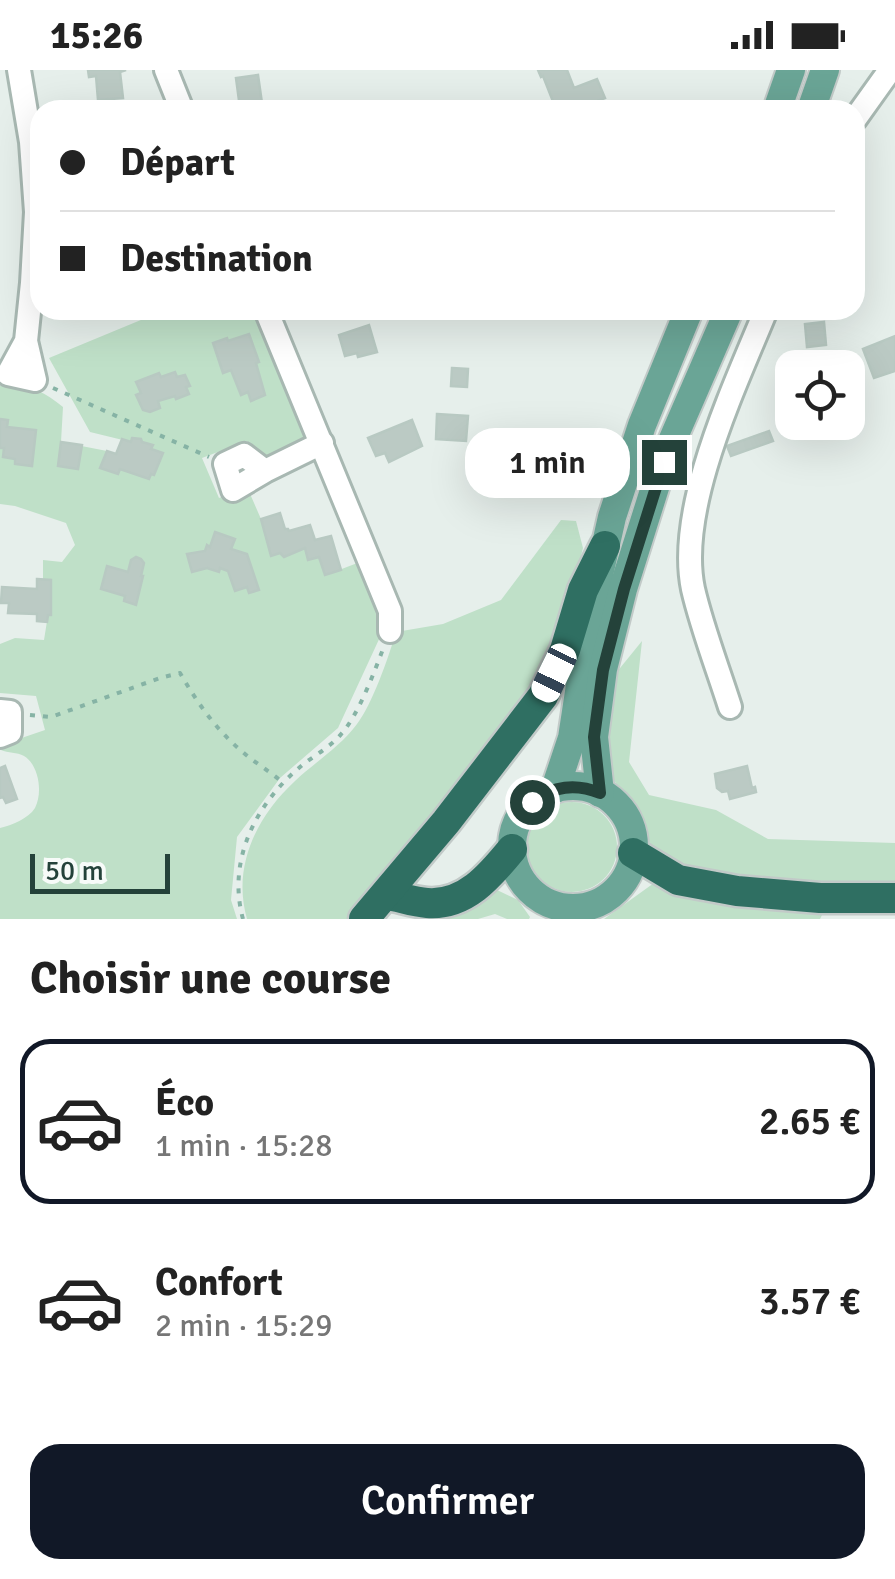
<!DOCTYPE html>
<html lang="fr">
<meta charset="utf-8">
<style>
:root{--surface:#fff;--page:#f2f2f2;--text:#222;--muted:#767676;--line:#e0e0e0;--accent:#111827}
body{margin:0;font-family:Signika,sans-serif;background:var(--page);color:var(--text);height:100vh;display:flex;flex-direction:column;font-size:38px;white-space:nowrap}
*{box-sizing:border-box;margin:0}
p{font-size:32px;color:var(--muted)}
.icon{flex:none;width:55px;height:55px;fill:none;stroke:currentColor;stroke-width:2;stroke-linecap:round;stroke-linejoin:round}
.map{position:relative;height:849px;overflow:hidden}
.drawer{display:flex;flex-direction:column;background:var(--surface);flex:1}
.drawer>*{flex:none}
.guide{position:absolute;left:30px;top:30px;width:835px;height:220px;border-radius:30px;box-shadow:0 10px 40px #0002;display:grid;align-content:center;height:220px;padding:0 30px;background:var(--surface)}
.fabs{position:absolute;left:775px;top:280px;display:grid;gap:20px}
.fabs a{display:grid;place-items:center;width:90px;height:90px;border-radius:20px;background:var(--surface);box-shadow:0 10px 40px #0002;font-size:50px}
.scale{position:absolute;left:30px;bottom:25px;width:140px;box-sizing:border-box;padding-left:10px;border:5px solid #24423a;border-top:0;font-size:28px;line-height:35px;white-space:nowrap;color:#24423a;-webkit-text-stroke:8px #f7fbf9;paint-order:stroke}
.end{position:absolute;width:45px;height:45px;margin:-22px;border:12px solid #24423a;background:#fff;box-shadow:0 0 0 5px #fff}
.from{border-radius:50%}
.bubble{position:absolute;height:70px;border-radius:30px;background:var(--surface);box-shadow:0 10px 40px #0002;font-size:32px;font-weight:600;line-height:70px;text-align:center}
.car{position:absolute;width:30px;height:60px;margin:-30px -15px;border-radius:12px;box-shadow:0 0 8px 2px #0007;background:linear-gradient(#fff 24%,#345 0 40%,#fff 0 76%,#345 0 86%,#fff 0)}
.guide b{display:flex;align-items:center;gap:35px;height:95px;font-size:38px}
.guide b+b{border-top:2px solid var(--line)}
.guide i{width:25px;height:25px;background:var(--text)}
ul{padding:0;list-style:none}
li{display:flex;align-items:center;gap:30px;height:165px;margin:0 20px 15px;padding:0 10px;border:5px solid transparent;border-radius:30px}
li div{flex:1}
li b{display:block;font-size:38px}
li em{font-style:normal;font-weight:600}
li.current{border-color:var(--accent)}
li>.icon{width:90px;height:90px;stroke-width:1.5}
h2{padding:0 30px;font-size:45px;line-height:120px}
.action{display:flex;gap:20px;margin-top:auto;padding:20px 30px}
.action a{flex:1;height:115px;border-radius:30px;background:var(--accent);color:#fff;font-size:40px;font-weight:600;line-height:115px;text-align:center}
.status{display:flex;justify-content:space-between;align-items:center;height:70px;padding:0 50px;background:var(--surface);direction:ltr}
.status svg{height:28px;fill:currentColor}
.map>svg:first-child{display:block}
.green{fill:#bfe0c8}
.building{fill:#bbcac4;stroke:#b8c9c2;stroke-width:2.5}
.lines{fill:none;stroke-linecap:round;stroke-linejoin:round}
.minor-casing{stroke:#a8b8b2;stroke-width:28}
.major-casing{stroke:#c2cac8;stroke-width:32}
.highway-casing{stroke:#c2cac8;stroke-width:35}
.path{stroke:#86b3a5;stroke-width:4;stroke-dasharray:5 8;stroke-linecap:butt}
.minor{stroke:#fff;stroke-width:22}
.major{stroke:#6aa596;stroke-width:28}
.highway{stroke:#2f6f62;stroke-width:30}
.route{stroke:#24423a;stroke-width:12}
</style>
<div class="status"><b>15:26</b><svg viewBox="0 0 49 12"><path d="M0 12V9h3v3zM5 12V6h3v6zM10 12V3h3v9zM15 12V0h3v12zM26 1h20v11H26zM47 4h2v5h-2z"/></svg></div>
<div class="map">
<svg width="895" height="849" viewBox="0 0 895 849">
<rect width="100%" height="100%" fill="#e6efeb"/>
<g class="green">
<path d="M165 240H254L298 338 305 358 302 371 260 391 247 371 202 388 219 428 247 417 261 449 271 486 280 483 285 486 305 478 308 490 319 487 326 505 360 492 385 547 381 565 338 658 280 708 237 767 231 830 237 849H0V758C12 755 28 749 35 738 43 723 39 695 24 686 17 682 8 683 1 680V675L45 660 36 626 0 623V574L15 568 44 570 48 545H51L52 521 43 510V490L62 492 75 475 66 453 15 436 0 434V316C27 314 43 320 63 337L61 372 107 381 101 398 117 404 120 399 149 409 151 404H155L162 383 151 379 152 375 132 368 131 372 90 362 49 288Z"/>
<path d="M561 450 576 451 583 478 571 525 543 599 515 643 381 814 348 849H247C232 797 256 747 295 711 315 692 340 677 357 654 372 635 389 586 396 562L443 554 501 530Z"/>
<polygon points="642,571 629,692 649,725 716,740 768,769 895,773 895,812 822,815 730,806 662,794 607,698 605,652 616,603"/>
<circle cx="572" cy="777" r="45"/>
<polygon points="654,813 893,843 822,845 820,849 604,849"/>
<polygon points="497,820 518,830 530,847 529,849 507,849 495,844 478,849 433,849"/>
</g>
<g class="building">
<polygon points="88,0 126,0 120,2 123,28 98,30 96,6 89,7"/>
<polygon points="538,0 567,0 574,18 597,9 605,28 575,40 572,32 556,39 543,6 541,7"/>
<polygon points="258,5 263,40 240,38 236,8"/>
<polygon points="824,252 826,275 807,277 805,254"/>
<polygon points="369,255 377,282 358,287 357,283 345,286 339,265"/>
<polygon points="249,264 259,292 256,293 265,325 251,331 248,322 241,325 231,300 223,303 213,273 227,268 228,271"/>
<polygon points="895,266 895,301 874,308 863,279"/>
<polygon points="452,298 468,299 467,317 451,316"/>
<polygon points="175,302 177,307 185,305 190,316 186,317 189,324 176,329 175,326 158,331 160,338 150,342 143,340 136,325 141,323 136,312 159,303 161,307"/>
<polygon points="437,344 468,346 466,371 436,369"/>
<polygon points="0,349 8,350 7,357 36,360 32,396 15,394 15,389 3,387 4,378 0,378"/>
<polygon points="412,350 422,376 389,392 385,383 376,386 368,368"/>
<polygon points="793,352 824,352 825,357 798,366"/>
<polygon points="769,361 773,371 731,386 727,376"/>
<polygon points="132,368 141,369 142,372 153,375 151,379 163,383 154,405 151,404 149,409 120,399 118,404 100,398 107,381 116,384 122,369 131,372"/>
<polygon points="61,372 82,375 78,399 58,396"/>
<polygon points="280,443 285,459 288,459 289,461 310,455 315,470 331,466 341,500 325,505 319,487 308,490 305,478 284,487 280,483 271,486 261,449"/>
<polygon points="215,462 235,469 231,479 247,484 259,520 249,523 247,517 235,521 228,501 220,498 219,502 207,498 192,502 187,484 205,481 207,475 210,477"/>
<polygon points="136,487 141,489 144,493 141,506 143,506 136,535 124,531 125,526 101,519 107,496 128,502 131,490"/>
<polygon points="37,509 51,510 51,545 48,545 47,552 37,551 37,544 8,543 9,533 1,533 2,517 37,519"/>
<polygon points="5,696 17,729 6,733 3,727 0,728 0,698"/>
<polygon points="747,696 752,718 755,717 756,722 730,729 728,721 722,722 717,718 715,704"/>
</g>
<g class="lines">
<g class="minor-casing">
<g id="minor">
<polyline points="19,0 31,72 36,142 32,213 26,271 35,310 8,304 26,271"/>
<polyline points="166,0 182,40"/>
<polyline points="855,49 890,0"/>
<polyline points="266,240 390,541 390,561"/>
<polyline points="265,401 233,420 225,394 244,385 265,401 322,373"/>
<path d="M730 637C718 599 702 558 693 519 676 438 735 316 766 240"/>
<polyline points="0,641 10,642 10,662 0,666"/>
</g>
</g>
<g class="major-casing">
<g id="major">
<polyline points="777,40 791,0"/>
<polyline points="811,40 825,0"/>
<circle cx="573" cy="777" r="61"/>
<polyline points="555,719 572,668 592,536 612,447 642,355 689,240"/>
<polyline points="600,723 594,667 603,599 623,519 663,392 729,240"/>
</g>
</g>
<g class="highway-casing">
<g id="highway">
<polyline points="633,783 678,810 737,821 820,828 895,828"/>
<path d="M387 825C400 827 413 832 427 833 465 836 490 806 512 779"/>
<polyline points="364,849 446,752 543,626 565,580 583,520 605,476"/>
</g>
</g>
<g class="path">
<polyline points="53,318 209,387"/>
<path d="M30 645 51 647 160 608 180 603C198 634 217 661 245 684 257 694 271 702 283 713"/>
<path d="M243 849C227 791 255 735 300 697 313 686 331 677 342 663 358 645 374 603 383 579"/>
</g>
<use href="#minor" class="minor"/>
<use href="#major" class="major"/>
<use href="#highway" class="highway"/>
</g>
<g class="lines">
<path class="route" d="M532 732C554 716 575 713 600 723L594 667 603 600 624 519 664 392"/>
</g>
</svg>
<div class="fabs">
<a><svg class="icon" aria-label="locate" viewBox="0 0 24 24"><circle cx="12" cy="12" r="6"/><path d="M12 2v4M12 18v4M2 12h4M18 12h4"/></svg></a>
</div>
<div class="scale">50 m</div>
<i class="end from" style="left:532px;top:732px"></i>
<i class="end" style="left:664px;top:392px"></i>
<div class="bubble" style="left:465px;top:358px;width:165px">1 min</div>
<i class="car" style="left:554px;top:603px;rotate:206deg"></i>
<div class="guide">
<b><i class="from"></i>Départ</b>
<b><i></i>Destination</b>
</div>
</div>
<section class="drawer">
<h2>Choisir une course</h2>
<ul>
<li class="current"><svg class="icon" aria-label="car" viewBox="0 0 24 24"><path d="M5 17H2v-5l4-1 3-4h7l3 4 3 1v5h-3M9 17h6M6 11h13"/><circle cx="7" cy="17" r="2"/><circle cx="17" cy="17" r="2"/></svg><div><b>Éco</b><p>1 min · 15:28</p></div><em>2.65 €</em></li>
<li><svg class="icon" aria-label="car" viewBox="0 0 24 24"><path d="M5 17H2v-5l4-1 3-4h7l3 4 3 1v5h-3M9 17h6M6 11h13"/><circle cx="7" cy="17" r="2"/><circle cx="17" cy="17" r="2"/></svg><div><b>Confort</b><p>2 min · 15:29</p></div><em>3.57 €</em></li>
</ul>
<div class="action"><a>Confirmer</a></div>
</section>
